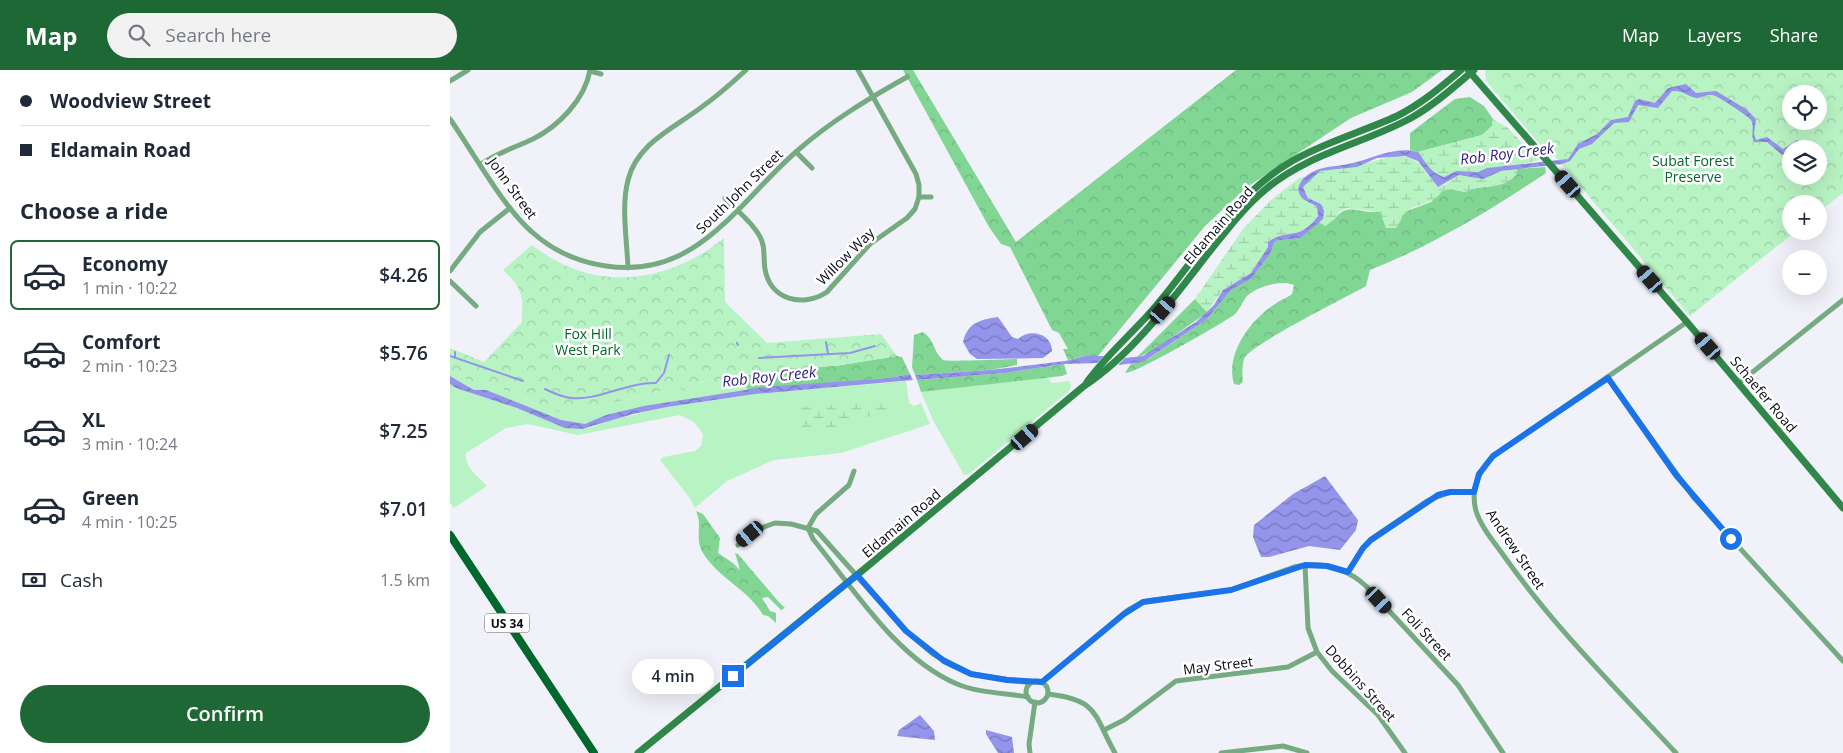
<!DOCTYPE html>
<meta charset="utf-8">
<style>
:root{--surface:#fff;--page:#f2f2f3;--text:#1f2937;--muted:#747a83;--line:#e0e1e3;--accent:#1e6835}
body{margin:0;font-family:"Open Sans",sans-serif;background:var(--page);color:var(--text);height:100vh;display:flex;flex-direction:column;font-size:19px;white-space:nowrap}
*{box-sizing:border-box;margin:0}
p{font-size:16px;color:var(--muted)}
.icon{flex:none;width:28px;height:28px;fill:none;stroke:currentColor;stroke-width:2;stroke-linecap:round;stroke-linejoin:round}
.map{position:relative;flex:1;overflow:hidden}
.side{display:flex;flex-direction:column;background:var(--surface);width:450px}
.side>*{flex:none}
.guide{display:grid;align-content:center;height:110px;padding:0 20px;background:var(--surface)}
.fabs{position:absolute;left:1332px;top:15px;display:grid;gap:10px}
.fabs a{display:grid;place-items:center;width:45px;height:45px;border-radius:50%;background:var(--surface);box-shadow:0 5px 20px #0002;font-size:25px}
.end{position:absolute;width:22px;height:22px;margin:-11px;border:6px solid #1a73e8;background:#fff;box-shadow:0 0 0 2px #fff}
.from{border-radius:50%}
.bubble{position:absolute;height:35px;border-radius:18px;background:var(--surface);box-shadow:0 5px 20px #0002;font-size:16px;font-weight:600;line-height:35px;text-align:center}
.car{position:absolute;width:15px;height:30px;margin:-15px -8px;border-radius:6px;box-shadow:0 0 4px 1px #0007;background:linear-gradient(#222 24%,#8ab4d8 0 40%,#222 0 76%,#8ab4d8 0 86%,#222 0)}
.guide b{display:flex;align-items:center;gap:18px;height:48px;font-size:19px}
.guide b+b{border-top:1px solid var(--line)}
.guide i{width:12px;height:12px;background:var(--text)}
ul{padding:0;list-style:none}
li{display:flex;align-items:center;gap:15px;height:70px;margin:0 10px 8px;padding:0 10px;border:2px solid transparent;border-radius:8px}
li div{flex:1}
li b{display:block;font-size:19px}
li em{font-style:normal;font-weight:600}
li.on{border-color:var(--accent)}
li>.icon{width:45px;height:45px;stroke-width:1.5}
h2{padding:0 20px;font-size:22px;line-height:60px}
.pay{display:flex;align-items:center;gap:12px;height:55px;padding:0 20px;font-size:19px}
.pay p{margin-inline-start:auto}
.button{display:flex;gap:10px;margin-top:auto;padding:10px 20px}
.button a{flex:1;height:58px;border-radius:30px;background:var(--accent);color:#fff;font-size:20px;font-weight:600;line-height:58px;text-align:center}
header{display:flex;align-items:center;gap:30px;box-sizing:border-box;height:70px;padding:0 25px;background:var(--accent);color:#fff}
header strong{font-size:24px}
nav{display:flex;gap:28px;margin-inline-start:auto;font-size:18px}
.search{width:350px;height:45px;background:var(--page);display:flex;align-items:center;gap:12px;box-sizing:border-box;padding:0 18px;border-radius:28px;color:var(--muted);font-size:19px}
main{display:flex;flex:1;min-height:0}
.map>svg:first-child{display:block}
.grass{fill:#b8f3c3}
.forest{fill:url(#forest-crowns)}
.wetland{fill:url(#wetland-marsh)}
.park{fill:url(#park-crowns);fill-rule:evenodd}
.water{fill:url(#water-waves)}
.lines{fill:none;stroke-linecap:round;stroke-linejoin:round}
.stream{stroke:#9394ea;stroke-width:2}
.street{stroke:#76ab81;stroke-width:5}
.secondary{stroke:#2f8749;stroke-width:7}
.primary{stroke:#00682c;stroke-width:8}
.route{stroke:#1a73e8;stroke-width:6}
.labels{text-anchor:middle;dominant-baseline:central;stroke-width:5;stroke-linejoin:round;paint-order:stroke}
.shield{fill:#fff;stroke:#54545d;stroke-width:1}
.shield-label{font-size:12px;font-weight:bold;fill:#0b0b17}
.park-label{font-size:14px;fill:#00672c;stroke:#fff}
.street-label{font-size:14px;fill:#0b0b17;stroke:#fff}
.water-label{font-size:15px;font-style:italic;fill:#2e1b7e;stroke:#fff}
</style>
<header>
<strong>Map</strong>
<div class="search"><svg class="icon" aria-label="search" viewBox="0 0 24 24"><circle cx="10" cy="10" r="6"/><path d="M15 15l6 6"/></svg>Search here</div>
<nav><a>Map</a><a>Layers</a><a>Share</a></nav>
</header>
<main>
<section class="side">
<div class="guide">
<b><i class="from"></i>Woodview Street</b>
<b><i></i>Eldamain Road</b>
</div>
<h2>Choose a ride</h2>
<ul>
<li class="on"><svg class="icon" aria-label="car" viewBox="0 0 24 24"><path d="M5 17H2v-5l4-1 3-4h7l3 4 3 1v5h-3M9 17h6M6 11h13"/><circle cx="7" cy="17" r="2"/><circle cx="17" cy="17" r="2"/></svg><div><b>Economy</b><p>1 min · 10:22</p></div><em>$4.26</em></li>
<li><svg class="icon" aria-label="car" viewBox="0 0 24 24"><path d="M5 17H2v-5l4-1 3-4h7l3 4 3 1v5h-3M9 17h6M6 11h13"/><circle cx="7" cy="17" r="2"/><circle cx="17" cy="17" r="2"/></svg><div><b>Comfort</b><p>2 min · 10:23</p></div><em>$5.76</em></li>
<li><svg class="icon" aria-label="car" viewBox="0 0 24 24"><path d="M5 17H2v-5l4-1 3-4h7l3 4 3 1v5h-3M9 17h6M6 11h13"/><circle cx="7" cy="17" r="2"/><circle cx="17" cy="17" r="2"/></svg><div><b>XL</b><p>3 min · 10:24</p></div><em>$7.25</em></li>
<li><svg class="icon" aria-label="car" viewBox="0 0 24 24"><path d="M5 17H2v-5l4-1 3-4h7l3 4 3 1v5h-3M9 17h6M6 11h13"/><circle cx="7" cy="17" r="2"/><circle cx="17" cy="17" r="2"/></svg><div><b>Green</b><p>4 min · 10:25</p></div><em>$7.01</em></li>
</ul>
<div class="pay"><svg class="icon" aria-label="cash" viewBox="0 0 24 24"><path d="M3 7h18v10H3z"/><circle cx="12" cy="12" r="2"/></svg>Cash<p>1.5 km</p></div>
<div class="button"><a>Confirm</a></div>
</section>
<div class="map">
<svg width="1393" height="683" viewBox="0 0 1393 683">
<defs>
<pattern id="forest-crowns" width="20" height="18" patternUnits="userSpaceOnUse" patternTransform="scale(1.25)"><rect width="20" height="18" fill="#81d694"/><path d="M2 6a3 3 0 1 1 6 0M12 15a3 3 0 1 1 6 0" fill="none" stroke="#6eb67f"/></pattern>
<pattern id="wetland-marsh" width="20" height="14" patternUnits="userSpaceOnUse" patternTransform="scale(1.25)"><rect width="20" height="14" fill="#b8f3c3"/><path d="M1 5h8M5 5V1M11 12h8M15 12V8" fill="none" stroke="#9dcfa7"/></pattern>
<pattern id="park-crowns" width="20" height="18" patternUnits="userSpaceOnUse" patternTransform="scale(1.25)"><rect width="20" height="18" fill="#b8f3c3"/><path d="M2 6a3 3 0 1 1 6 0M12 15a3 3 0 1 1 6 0" fill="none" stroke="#9dcfa7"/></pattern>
<pattern id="water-waves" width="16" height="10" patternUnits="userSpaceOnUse" patternTransform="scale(1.25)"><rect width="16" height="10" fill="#9394ea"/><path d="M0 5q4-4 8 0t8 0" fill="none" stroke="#7677bd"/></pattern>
</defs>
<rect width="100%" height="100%" fill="#f1f2f9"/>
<g class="grass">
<polygon points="1035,0 1049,0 1102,87 1099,85 1036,11"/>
<path d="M0 300 24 313 35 314 67 324 93 338 112 343 135 340 227 317C240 323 249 311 262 309L270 317 269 309 292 306 293 312 298 320 156 345C149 349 143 353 135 354 112 355 59 329 36 321L24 320 0 306Z"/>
<polygon points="597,307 602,313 619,311 621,314 620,320 519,404 514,405 484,352 471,322"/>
<path d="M456 311 459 333 464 336 471 333 480 354 391 383 324 390 277 411 245 438 239 427 210 390 213 387 245 381 251 376 253 364 244 352 230 345 128 365 78 354 56 358 16 383C14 397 28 406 37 416L4 438 0 432V314L6 318 67 338 120 358H140L161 350 217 337 305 324Z"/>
</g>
<g class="forest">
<polygon points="453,0 463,0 566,172 786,0 992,0 962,22 901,48 797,117 755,156 648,286 635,286 618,290 613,279 618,279 609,263 602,260 560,177 551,174 539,157"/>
<polygon points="1020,27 1034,36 1043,49 1042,56 1032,65 968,82 960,80 960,63 1005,29"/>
<path d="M1095 97 1096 103C1041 140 981 176 920 200L916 216C897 227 799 275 794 289 792 296 792 305 793 312L789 315 784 314C775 284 800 250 825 234 830 230 837 228 842 224L844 215C832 209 806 217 797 226 792 232 790 240 784 245 771 254 685 304 675 303L681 294 698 289 756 250 781 220 801 209 820 184 825 171 851 168 869 152 875 156C893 143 889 136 914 141 919 143 925 141 931 142L937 158 957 141 981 132 992 121 1001 119 1015 122 1026 117H1035L1066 105 1067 99Z"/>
<polygon points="745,229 757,242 755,244 704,280 686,288"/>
<path d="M473 262C484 269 484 283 493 290 497 292 556 289 567 289V295L540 300 465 305 462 297 464 265Z"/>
<polygon points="447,286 452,287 460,304 440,308 298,320 293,312 292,306 341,298 385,296"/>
<polygon points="614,294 617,304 612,306 471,322 467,310 555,303"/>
<path d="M246 441 253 444 270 468 268 483 283 493 290 500 285 483 288 484 327 530 335 538 331 540 318 527 312 528 320 541 326 543V553L318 546 313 545C299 520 268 508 253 483 244 469 253 455 246 441Z"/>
</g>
<g class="wetland">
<path d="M1043 49 1058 58 1089 90 1069 95 1037 98 1029 102 1006 101 994 107C981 104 976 94 968 82L1032 65 1042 56Z"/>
<path d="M945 86C978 86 970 107 993 116L1009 105 1033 108 1046 102 1067 99 1066 105C1052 121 1032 114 1015 122L1001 119 992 121C984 135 969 132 957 141 951 145 951 153 946 158H936L930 142 897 138 889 142 885 149 875 156 869 152 873 149 871 134 859 128 853 117C857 111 863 104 871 101 877 99 884 100 890 99 909 96 926 90 945 86Z"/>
<path d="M855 107 849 117 857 132 867 137 868 146C850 170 840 160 818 172V177L801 203 773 220 757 242 745 229 793 159 820 131 849 108Z"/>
<polygon points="426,332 451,333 452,336 429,346 409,347 393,359 380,361 360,358 352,367 349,364 353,354 349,348 349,337"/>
</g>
<g class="park">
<path d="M1046 0H1393V123L1369 142V134H1341V161H1346L1240 246 1048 19ZM1341 24H1369V51H1341ZM1341 79H1369V106H1341Z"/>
<path d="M274 168 275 232 317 273 431 264 447 286 385 296 341 298 269 309 270 319 268 321 264 310C251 308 247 317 236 321L227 317 135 340 112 343 93 338 67 324 35 314 24 313 0 300V278L34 292 72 252C73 227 73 218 53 200L82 175C143 223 216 215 274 168Z"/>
</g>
<g class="water">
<path d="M1236 14 1246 23 1266 21 1296 39 1306 49 1304 64 1306 70 1317 67 1333 79 1347 70 1354 73 1361 79 1347 74 1338 84 1332 85 1317 72H1304C1300 64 1305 57 1301 50 1299 47 1267 25 1262 25 1257 24 1252 28 1247 28 1238 27 1234 20 1222 21L1208 38 1188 35 1179 52 1164 53 1142 74 1129 79 1120 91 1112 94 1051 101 1033 109 1009 105 988 117 968 91 955 86 927 88 907 97 870 101 853 117 858 128 871 134 874 141 873 149 851 168 825 171 820 184 801 209 781 220 756 250 693 292 668 295 675 288 693 286 746 252 764 235 773 220 801 203 818 177V172C837 158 849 172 868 146L867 137C862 133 852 131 849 123 847 118 850 113 853 109 868 94 884 98 903 93 925 88 944 76 968 82 976 93 981 103 994 107L1006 101 1028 102 1037 98 1118 89 1128 74 1147 64 1161 50 1178 47 1185 31 1189 29 1205 33 1218 18Z"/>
<path d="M548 247 562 267 568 269C579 258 602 263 602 281L593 288 527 289 520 284 513 272C518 252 530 250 548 247Z"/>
<polygon points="635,286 654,286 647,293 614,294 555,303 467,310 465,305 540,300 615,291"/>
<polygon points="460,304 463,310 305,324 217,337 183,344 132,359 115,358 67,338 6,318 0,314 0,306 24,320 36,320 111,350 135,354 156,345 194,336 245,328 314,317 440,308"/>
<polygon points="875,406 908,450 906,460 890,480 859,476 819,487 811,487 803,467 804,455 843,424"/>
<polygon points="470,645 484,661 485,670 447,666 449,660"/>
<polygon points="536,660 562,667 564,683 548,683 536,664"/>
</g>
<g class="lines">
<g class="stream">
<polyline points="376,272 378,284"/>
<polyline points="287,273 288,275"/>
<polyline points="0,286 73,311"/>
<polyline points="5,288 5,282"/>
<polyline points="309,288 400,283 425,276"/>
<path d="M95 319C103 323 112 327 121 328 148 331 177 312 206 313L214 303 219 285"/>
</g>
<g class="street">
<polyline points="140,1 151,4"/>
<polyline points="0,11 18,0"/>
<path d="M0 49C23 82 53 137 82 162 103 181 128 192 156 196 247 210 288 132 347 81 381 51 418 29 457 7"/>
<polyline points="346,82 362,98"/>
<path d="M31 94C49 82 64 78 83 69 109 56 135 29 140 0"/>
<polyline points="469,127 481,127"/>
<path d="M275 128C286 140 301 151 309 165 316 176 313 187 315 199 320 230 353 238 377 222L420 174 457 148 465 139 469 127V115L466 104 408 0"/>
<path d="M178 198C177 170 171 137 178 110 187 74 222 59 249 39 266 27 281 14 296 0"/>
<polyline points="0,201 30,162 60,138"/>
<polyline points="0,211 26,236"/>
<polyline points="1158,308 1244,428 1393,591"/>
<polyline points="1289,313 1393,230"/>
<path d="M358 458 363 469C403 518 447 589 507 614 529 623 554 623 578 627"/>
<polyline points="358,458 366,444 399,415 404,401"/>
<polyline points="288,475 305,460 325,453 341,454 367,461 456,561 483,584 521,604 581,613"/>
<polyline points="855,495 858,558 867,582 882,601 928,645 955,683"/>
<polyline points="898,502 913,478 921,469 977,431 1000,422 1024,422"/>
<circle cx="587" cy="622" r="11"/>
<path d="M592 612 678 540 693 532 704 530 781 520 844 497C871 491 895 497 916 516L1008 615 1053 683"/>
<path d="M598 624C649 630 643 644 665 683"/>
<polyline points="654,660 674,650 726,611 838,597 867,582"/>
<polyline points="580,683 579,674 585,632"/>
<polyline points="771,683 833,676 857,683"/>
<path d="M1226 683C1167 619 1104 557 1054 486 1044 472 1031 457 1026 441 1020 419 1029 401 1043 386L1237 252"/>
</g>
<g class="secondary">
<polyline points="1018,0 1237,252 1393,438"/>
<path d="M637 312C657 284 684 262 706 236 748 186 785 124 842 91 875 72 912 62 947 46 971 34 991 17 1011 0"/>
<path d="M188 683 407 505 634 316C683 284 724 227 760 181 777 160 794 137 816 119 859 83 913 74 961 48 984 35 1004 17 1024 0"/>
</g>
<polyline class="primary" points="0,465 144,683"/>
</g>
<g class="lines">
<polyline class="route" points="283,606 407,505 456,561 494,591 521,604 557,610 592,612 674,544 693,532 781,520 855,495 877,496 898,502 913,478 921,470 988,425 1000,422 1024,422 1029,404 1043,386 1158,308 1226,405 1281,469"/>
</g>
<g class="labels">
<rect class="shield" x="34.5" y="543.5" width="45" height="19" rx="4"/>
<g class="shield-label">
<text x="57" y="553">US 34</text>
</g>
<g class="park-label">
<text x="1243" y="90">Subat Forest<tspan x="1243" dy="16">Preserve</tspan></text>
<text x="138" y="263">Fox Hill<tspan x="138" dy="16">West Park</tspan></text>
</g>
<g class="street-label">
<text transform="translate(63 118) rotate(54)">John Street</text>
<text transform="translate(289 121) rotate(-44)">South John Street</text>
<text transform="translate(768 155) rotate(-49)">Eldamain Road</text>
<text transform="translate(395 186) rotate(-45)">Willow Way</text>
<text transform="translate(1314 324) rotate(50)">Schaefer Road</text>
<text transform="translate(451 453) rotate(-40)">Eldamain Road</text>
<text transform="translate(1066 479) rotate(56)">Andrew Street</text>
<text transform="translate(977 564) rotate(47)">Foli Street</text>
<text transform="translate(768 595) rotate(-7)">May Street</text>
<text transform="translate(911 613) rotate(48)">Dobbins Street</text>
</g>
<g class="water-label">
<text transform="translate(1057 83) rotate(-7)">Rob Roy Creek</text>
<text transform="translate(319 306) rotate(-6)">Rob Roy Creek</text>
</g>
</g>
</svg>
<div class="fabs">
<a><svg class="icon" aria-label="locate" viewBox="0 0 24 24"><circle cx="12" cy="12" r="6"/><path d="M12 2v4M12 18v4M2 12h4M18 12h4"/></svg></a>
<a><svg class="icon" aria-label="layers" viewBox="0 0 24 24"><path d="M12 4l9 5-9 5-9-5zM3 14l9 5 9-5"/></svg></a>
<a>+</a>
<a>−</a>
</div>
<i class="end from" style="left:1281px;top:469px"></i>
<i class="end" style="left:283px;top:606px"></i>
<div class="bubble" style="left:182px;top:589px;width:82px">4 min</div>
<i class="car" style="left:1118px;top:114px;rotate:319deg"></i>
<i class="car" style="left:1200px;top:209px;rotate:319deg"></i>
<i class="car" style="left:713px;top:240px;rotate:41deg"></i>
<i class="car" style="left:1258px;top:276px;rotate:319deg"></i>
<i class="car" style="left:575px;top:367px;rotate:49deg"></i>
<i class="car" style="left:300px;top:464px;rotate:230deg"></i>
<i class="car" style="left:929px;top:530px;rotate:137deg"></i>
</div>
</main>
